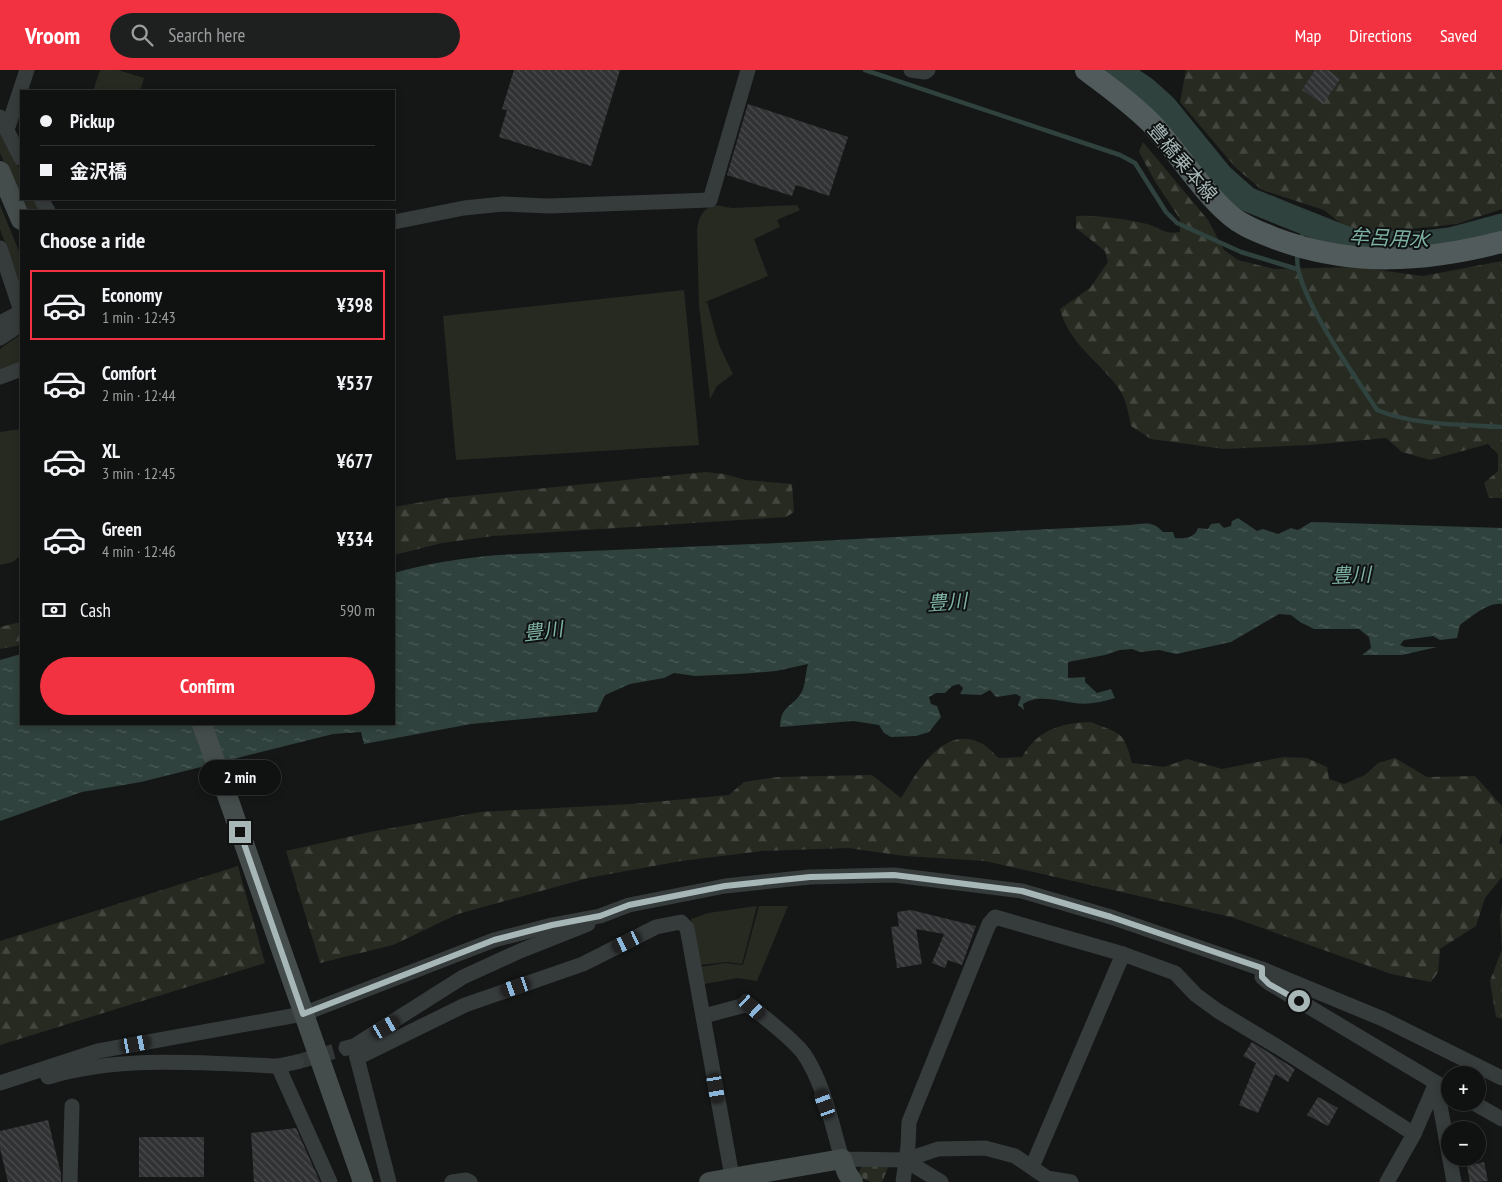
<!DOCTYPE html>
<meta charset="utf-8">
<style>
:root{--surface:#101111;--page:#1e1f1f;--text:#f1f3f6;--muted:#9c9d9f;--line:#303131;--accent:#f23240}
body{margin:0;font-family:"PT Sans Narrow","Noto Sans JP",sans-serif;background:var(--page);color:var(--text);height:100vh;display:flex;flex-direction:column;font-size:19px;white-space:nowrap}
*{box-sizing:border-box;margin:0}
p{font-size:16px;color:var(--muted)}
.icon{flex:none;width:28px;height:28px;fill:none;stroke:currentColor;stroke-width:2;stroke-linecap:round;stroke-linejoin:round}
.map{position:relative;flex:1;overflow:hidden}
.drawer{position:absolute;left:20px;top:140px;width:375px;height:515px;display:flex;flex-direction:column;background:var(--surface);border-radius:0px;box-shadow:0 2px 8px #0003,0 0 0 1px var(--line)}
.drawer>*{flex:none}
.banner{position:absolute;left:20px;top:20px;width:375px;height:110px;border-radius:0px;box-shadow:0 2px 8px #0003,0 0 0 1px var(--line);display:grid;align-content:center;height:110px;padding:0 20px;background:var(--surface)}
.controls{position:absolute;left:1441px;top:996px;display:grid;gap:10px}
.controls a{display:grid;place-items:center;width:45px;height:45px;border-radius:50%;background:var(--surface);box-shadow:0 2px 8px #0003,0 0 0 1px var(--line);font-size:25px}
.end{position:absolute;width:22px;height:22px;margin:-11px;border:6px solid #a7b7b7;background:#111;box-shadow:0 0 0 2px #111}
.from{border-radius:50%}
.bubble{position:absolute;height:35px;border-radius:18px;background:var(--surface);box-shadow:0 2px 8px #0003,0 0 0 1px var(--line);font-size:16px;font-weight:800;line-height:35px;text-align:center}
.car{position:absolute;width:15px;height:30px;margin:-15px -8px;border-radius:6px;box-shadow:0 0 4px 1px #0007;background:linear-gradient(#222 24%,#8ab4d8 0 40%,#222 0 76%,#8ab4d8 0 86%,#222 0)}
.banner b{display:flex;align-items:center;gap:18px;height:48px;font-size:19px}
.banner b+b{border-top:1px solid var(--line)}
.banner i{width:12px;height:12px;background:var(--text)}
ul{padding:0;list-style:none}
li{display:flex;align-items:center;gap:15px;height:70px;margin:0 10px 8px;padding:0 10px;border:2px solid transparent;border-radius:0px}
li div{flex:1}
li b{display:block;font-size:19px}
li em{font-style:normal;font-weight:800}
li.selected{border-color:var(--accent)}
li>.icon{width:45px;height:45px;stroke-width:1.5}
h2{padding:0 20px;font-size:22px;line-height:60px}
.pay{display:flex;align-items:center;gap:12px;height:55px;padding:0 20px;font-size:19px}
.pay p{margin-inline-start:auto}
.action{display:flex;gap:10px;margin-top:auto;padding:10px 20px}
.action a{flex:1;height:58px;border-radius:30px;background:var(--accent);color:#fff;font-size:20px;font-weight:800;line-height:58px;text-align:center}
header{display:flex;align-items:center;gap:30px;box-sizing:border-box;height:70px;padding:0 25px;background:var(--accent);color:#fff}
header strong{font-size:24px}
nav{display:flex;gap:28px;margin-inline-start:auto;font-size:18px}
.search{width:350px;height:45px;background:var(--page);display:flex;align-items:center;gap:12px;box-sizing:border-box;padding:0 18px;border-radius:28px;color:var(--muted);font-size:19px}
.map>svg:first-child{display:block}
.grass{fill:#262a21}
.forest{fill:url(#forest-firs)}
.cemetery{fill:url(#cemetery-stones)}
.water{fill:url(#water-ripples)}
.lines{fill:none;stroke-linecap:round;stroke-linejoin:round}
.stream{stroke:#30423d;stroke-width:4.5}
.river{stroke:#30423d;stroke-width:25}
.building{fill:url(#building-back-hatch)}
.street-tunnel{stroke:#323737;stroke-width:15;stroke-dasharray:15 8;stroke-linecap:butt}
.street{stroke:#363b3c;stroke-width:15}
.secondary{stroke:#444c4c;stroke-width:20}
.primary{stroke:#525b5b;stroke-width:22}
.route{stroke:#a7b7b7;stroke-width:6}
.labels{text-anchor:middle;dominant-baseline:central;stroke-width:4;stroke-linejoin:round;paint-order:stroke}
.street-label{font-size:19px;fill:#a7b7b7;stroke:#101212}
.water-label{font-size:20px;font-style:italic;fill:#7eb2a4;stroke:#101212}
</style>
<header>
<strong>Vroom</strong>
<div class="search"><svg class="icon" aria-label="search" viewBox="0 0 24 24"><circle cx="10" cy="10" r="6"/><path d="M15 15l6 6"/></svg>Search here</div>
<nav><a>Map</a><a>Directions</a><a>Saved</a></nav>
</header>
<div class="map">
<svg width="1502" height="1112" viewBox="0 0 1502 1112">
<defs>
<pattern id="forest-firs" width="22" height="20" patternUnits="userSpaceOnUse" patternTransform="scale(1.25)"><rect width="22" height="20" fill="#262a21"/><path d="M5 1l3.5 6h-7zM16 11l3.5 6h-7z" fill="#43473f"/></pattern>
<pattern id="cemetery-stones" width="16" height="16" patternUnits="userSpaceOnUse" patternTransform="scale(1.25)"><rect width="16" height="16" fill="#262a21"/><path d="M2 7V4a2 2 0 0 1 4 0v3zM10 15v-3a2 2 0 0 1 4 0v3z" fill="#43473f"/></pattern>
<pattern id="water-ripples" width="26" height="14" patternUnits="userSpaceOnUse" patternTransform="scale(1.25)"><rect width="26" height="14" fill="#30423d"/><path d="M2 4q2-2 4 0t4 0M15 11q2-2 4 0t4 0" fill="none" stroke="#4b5b57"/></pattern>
<pattern id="building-back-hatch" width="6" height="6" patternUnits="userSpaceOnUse" patternTransform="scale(1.25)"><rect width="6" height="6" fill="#303233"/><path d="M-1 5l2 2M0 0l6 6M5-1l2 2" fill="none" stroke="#4b4d4e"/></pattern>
</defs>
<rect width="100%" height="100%" fill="#151717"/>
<g class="grass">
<polygon points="100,0 118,0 144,8 140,21 93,21"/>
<polygon points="0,59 21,102 21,129 34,129 40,141 26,141 0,83"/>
<polygon points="0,135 21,186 21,216 0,159"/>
<path d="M715 135 732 138 797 135 800 140 777 150 780 157 754 169 768 206 703 233 707 232 719 275 733 304 717 316 710 329 699 235 697 160C699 147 702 139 715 135Z"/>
<polygon points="684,220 699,375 456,390 443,246"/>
<polygon points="21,264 21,291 0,299 0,279"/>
<polygon points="21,359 21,485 13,492 0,495 0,362"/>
<polygon points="757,836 742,894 727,892 700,895 691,849 708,843"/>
<polygon points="759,836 788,836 757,911 738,908 704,914 701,897 725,893 743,895"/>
</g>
<g class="forest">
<polygon points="1186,0 1502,0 1502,139 1457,154 1373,163 1349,160 1324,140 1262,120 1236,98 1180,32"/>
<path d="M1143 72 1208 150 1224 180 1238 190 1274 199 1356 197 1423 206 1502 191V428H1489L1484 413 1498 401V384L1488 374 1430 390 1402 382 1386 368 1310 375 1224 379 1151 369 1131 356C1128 341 1126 328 1117 316 1098 291 1068 272 1060 239L1090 218 1108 192 1105 181 1076 158V146C1099 145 1124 149 1147 154 1161 158 1164 165 1180 162V149L1156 113 1139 82Z"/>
<polygon points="706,402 724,404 746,410 792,414 794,442 786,447 493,466 442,473 394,485 394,437 445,428"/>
<polygon points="21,552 21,575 0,579 0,557"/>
<path d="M1091 652C1122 665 1123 660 1132 693L1164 697 1187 689 1222 699 1283 687 1307 688 1327 697 1329 709 1344 714 1365 705 1378 693 1395 688 1427 707 1475 706 1502 736V764L1499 772 1502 775V807L1485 828 1476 856 1440 879 1438 902 1431 912 1391 904 1231 847 985 791 905 786 848 778 762 781 681 791 588 808 458 844 393 875 320 893 286 781 370 762 480 742 632 734 729 725 744 712 778 707 872 705 901 728C917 702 943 654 981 673 987 676 993 683 999 688L1022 687C1038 660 1060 653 1091 652Z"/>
<polygon points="238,796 265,893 0,975 0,871"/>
<polygon points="1502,833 1502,949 1496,947 1490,911 1502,879 1500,848"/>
</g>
<polygon class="cemetery" points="863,1093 890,1093 882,1112 871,1112 857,1106"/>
<path class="water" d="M1238 448 1257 461 1263 459 1278 464 1291 458 1298 460 1311 452 1502 458V534C1488 532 1471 547 1460 555L1457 568 1440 570 1433 566 1404 570 1400 575 1405 577H1437L1402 585H1362L1371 578 1369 567 1359 559H1314L1300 552 1291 545 1279 544 1231 572 1176 584 1159 580 1140 582 1132 579 1120 580 1105 585 1068 592V608L1085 607V612L1097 623 1111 619 1115 628C1102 632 1088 635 1075 633 1058 631 1038 624 1023 634L1024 640 1018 635 1021 627 1016 624 996 627 990 620 981 625 960 624 963 618 959 614 952 616 945 623H936L929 627 931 634 937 636 941 647 929 662 916 666 891 667 884 663 879 655 853 651 780 657C781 636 790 638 800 625 806 617 805 603 808 594L776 601 739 604 695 606 674 603 664 608 630 614 605 625 597 642 471 654 364 674 361 662 333 664 141 712 82 722 0 751V590L21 584V654H394V503C428 493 463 488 498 485L778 473 1130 455C1144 454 1152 450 1163 462H1173L1175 468C1184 469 1195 468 1198 458L1208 459 1211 454 1219 453 1224 458 1231 456 1232 451Z"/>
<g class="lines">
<g class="stream">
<polyline points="865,0 1120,85 1135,93 1166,142 1177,153 1241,182 1297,199"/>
<polyline points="1301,170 1306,152"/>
<path d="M1298 183C1289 216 1358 310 1377 340 1416 356 1461 354 1502 357"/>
</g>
<polyline class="river" points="1117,0 1145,19 1164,36 1220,105 1247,129 1284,144 1347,169 1374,173 1415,174 1450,170 1502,156"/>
</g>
<g class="building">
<polygon points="514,0 620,0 591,96 499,67 507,40 502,39"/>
<polygon points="1315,0 1328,0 1340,9 1323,34 1302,20"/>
<polygon points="748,34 848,67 829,126 796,115 792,126 727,105"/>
<polygon points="911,840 976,856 962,895 948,890 945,898 932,893 944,864 916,859 922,894 897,898 891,857 899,856 897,842"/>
<polygon points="1252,972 1295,999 1288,1012 1275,1004 1258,1043 1239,1035 1256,993 1243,986"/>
<polygon points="1318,1027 1338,1038 1328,1056 1307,1045"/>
<polygon points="48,1050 61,1104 61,1112 8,1112 0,1078 0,1061"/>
<polygon points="296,1058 320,1112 254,1112 251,1063"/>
<rect x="139" y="1067" width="65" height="40"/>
<polygon points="1484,1092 1488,1111 1470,1112 1467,1096"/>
</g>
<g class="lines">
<polyline class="street-tunnel" points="297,992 346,978"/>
<g class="street">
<polyline points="911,0 925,2 928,0"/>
<polyline points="0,47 21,88"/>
<polyline points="7,60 27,0"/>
<polyline points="41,129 48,141"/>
<polyline points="394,152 464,138 503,134 549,136 710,130 748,0"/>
<polyline points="0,178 21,241"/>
<polyline points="0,253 21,242"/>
<polyline points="0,268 21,254"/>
<polyline points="0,307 21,299"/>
<polyline points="1262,899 1262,907 1269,913 1450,1021"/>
<path d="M704 946 745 935 752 937C768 951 792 968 804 984 824 1014 832 1055 842 1089L905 1090 938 1079 985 1078 1015 1086 1047 1108 1071 1112"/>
<polyline points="346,978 354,976 463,907 520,881 588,854"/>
<polyline points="355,980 389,1112"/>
<polyline points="357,988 465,935 583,894 656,857 681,852 687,858 733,1112"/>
<polyline points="278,996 330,1112"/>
<path d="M48 1007C120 985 204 993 278 996L297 992"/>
<polyline points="0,1013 98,981 303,944 494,870 552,855 600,846 629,835 725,816 810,807 894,805 1022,821 1111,847 1262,899 1383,949 1502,1008"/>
<polyline points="1436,1013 1454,1112"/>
<polyline points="1472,1032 1502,1049"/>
<polyline points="905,1090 941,1112"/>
<polyline points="1032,1097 1123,884"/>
<polyline points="70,1112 72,1036"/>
<polyline points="452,1112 466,1110 470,1112"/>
<polyline points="903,1112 908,1076 909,1052 989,854 995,847 1123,884 1175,903 1196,925 1218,941 1278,977 1414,1064"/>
<polyline points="1387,1112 1414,1064 1436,1013"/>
</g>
<g class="secondary">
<polyline points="0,101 21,150"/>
<polyline points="202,654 363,1112"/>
<polyline points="709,1112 842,1089 847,1103 853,1112"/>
</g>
<path class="primary" d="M1086 0C1109 17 1131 33 1151 53 1179 83 1199 118 1230 145 1242 156 1260 162 1274 168 1351 197 1424 192 1502 172"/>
</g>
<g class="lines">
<polyline class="route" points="240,762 303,944 494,870 552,855 600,846 629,835 725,816 810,807 894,805 1022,821 1111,847 1262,898 1262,907 1269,914 1299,931"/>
</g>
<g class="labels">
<g class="street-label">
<text transform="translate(1183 92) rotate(50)">豊橋乗本線</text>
</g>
<g class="water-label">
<text transform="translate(1389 168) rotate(3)">牟呂用水</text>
<text transform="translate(1351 505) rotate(-2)">豊川</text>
<text transform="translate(947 532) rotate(-4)">豊川</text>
<text transform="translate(543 561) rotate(-7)">豊川</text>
</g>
</g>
</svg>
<div class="controls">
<a>+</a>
<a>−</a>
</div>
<i class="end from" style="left:1299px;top:931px"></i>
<i class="end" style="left:240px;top:762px"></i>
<div class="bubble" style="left:199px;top:690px;width:82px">2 min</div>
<i class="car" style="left:627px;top:872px;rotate:244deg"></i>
<i class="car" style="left:516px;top:917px;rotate:251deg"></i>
<i class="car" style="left:752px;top:937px;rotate:132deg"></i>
<i class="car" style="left:386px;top:957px;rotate:60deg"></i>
<i class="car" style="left:136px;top:974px;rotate:79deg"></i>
<i class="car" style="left:716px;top:1018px;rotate:170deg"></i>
<i class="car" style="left:825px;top:1034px;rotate:340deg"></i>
<div class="banner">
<b><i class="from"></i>Pickup</b>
<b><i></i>金沢橋</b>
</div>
<section class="drawer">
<h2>Choose a ride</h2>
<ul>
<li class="selected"><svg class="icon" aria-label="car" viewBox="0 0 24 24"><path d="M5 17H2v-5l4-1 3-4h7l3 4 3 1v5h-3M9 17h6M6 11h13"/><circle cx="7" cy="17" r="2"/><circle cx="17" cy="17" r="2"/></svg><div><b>Economy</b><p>1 min · 12:43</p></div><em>¥398</em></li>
<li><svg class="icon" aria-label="car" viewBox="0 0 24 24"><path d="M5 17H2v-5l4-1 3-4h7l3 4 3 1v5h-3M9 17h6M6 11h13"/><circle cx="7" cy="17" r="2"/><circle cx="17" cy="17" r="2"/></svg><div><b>Comfort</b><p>2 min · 12:44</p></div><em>¥537</em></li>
<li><svg class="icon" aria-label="car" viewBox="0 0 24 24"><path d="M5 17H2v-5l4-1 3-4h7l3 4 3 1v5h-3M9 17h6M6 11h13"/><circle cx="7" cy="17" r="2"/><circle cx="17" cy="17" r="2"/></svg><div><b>XL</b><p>3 min · 12:45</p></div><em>¥677</em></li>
<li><svg class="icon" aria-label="car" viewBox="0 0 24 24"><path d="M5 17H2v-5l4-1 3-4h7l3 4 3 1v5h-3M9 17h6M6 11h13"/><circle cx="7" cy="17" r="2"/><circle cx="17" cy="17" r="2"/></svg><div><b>Green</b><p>4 min · 12:46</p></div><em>¥334</em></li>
</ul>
<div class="pay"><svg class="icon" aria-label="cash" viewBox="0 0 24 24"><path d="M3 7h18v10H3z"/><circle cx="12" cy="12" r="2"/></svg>Cash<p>590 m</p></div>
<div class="action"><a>Confirm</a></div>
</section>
</div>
